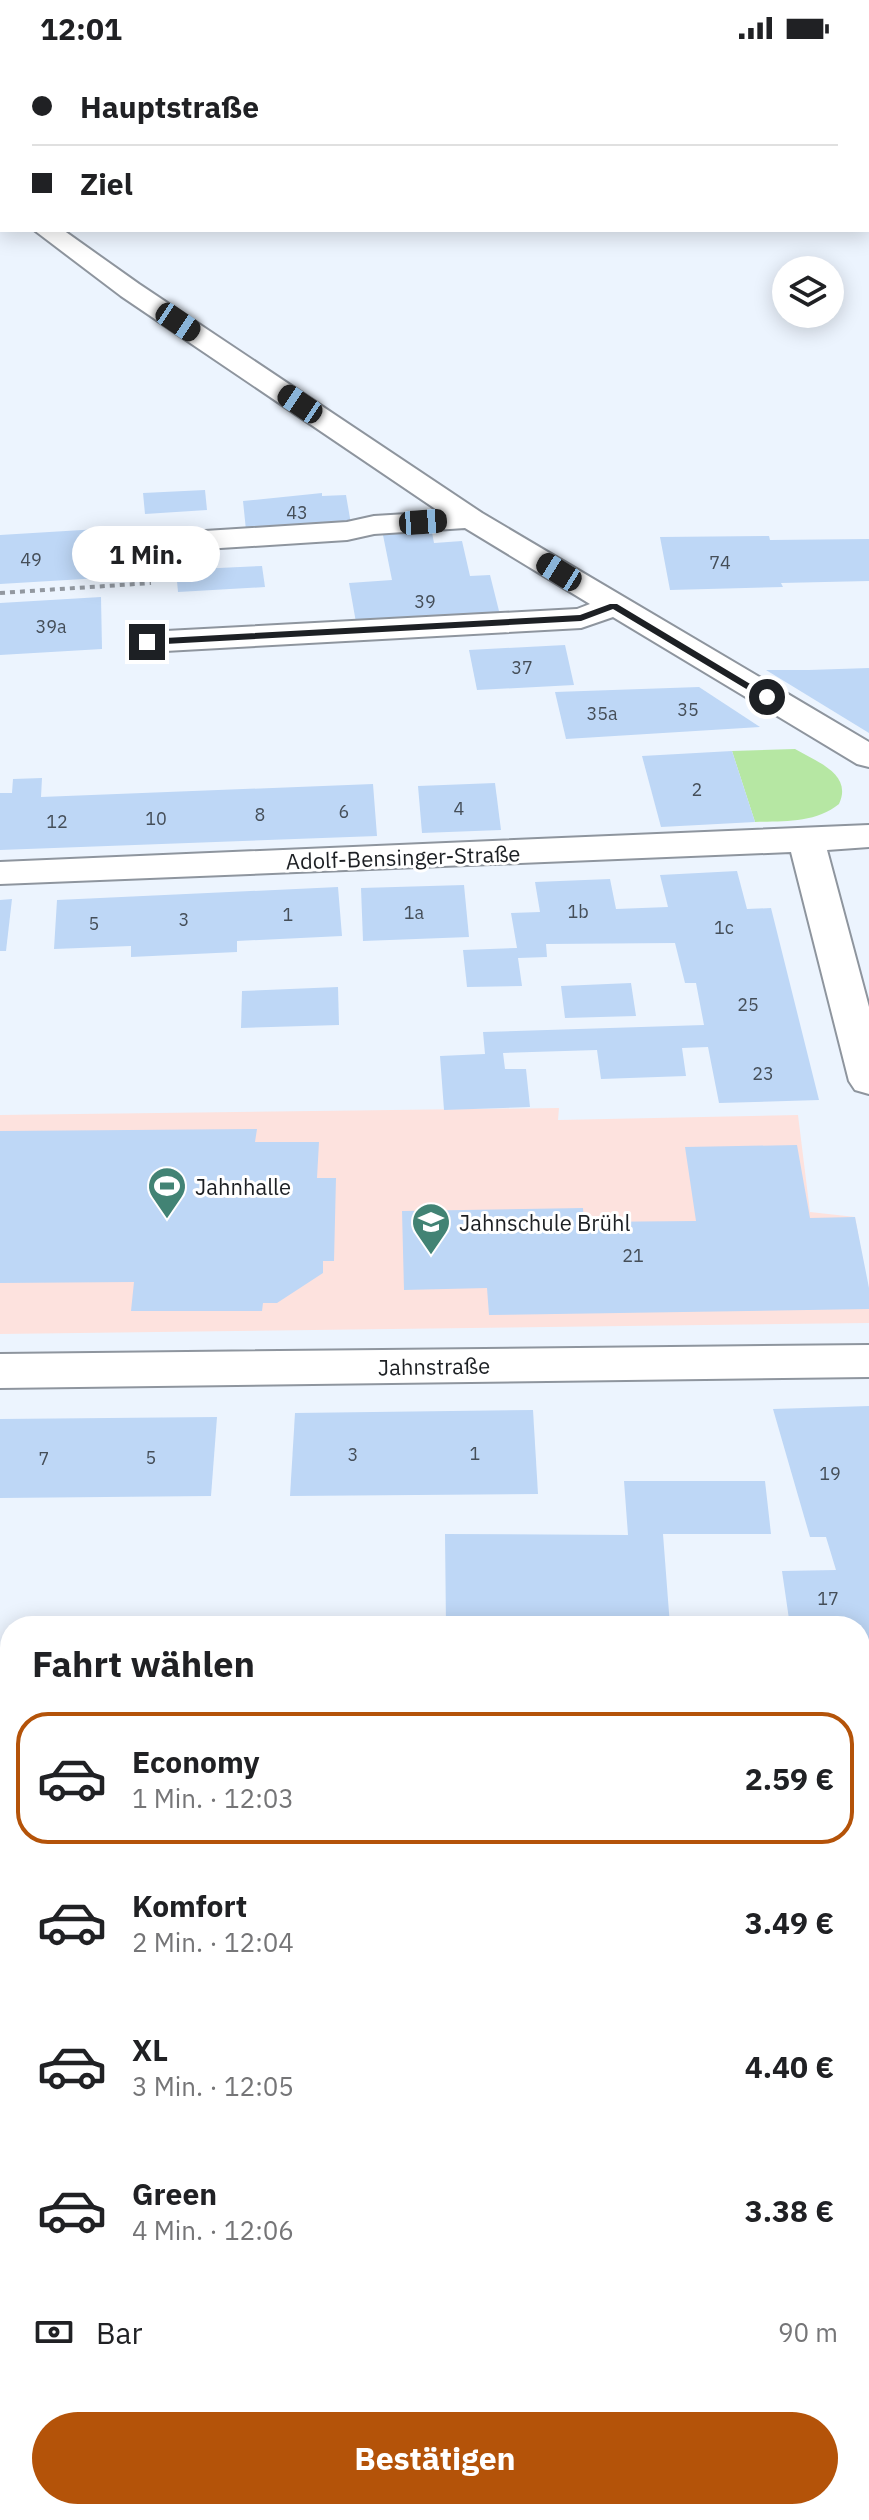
<!DOCTYPE html>
<html lang="de">
<meta charset="utf-8">
<style>
:root{--surface:#fff;--page:#f6f6f6;--text:#202124;--muted:#757577;--line:#e0e0e0;--accent:#b45309}
body{margin:0;font-family:"IBM Plex Sans",sans-serif;background:var(--page);color:var(--text);height:100vh;display:flex;flex-direction:column;font-size:30px;white-space:nowrap}
*{box-sizing:border-box;margin:0}
p{font-size:26px;color:var(--muted)}
.icon{flex:none;width:44px;height:44px;fill:none;stroke:currentColor;stroke-width:2;stroke-linecap:round;stroke-linejoin:round}
.map{position:relative;flex:1;overflow:hidden}
.sheet{position:absolute;left:0px;top:1560px;width:870px;height:904px;display:flex;flex-direction:column;background:var(--surface);border-radius:32px 32px 0 0;box-shadow:0 4px 20px #0003}
.sheet>*{flex:none}
.top-card{position:absolute;left:0px;top:0px;width:870px;height:176px;box-shadow:0 4px 20px #0003;display:grid;align-content:center;height:176px;padding:0 32px;background:var(--surface)}
.controls{position:absolute;left:772px;top:200px;display:grid;gap:16px}
.controls a{display:grid;place-items:center;width:72px;height:72px;border-radius:50%;background:var(--surface);box-shadow:0 4px 20px #0003;font-size:40px}
.end{position:absolute;width:36px;height:36px;margin:-18px;border:10px solid #1d2024;background:#fff;box-shadow:0 0 0 4px #fff}
.from{border-radius:50%}
.bubble{position:absolute;height:56px;border-radius:28px;background:var(--surface);box-shadow:0 4px 20px #0003;font-size:26px;font-weight:700;line-height:56px;text-align:center}
.car{position:absolute;width:24px;height:48px;margin:-24px -12px;border-radius:10px;box-shadow:0 0 6px 2px #0007;background:linear-gradient(#222 24%,#8ab4d8 0 40%,#222 0 76%,#8ab4d8 0 86%,#222 0)}
.top-card b{display:flex;align-items:center;gap:28px;height:76px;font-size:30px}
.top-card b+b{border-top:2px solid var(--line)}
.top-card i{width:20px;height:20px;background:var(--text)}
ul{padding:0;list-style:none}
li{display:flex;align-items:center;gap:24px;height:132px;margin:0 16px 12px;padding:0 16px;border:4px solid transparent;border-radius:32px}
li div{flex:1}
li b{display:block;font-size:30px}
li em{font-style:normal;font-weight:700}
li.on{border-color:var(--accent)}
li>.icon{width:72px;height:72px;stroke-width:1.5}
h2{padding:0 32px;font-size:36px;line-height:96px}
.pay{display:flex;align-items:center;gap:20px;height:88px;padding:0 32px;font-size:30px}
.pay p{margin-inline-start:auto}
.button{display:flex;gap:16px;margin-top:auto;padding:16px 32px}
.button a{flex:1;height:92px;border-radius:48px;background:var(--accent);color:#fff;font-size:32px;font-weight:700;line-height:92px;text-align:center}
.status{display:flex;justify-content:space-between;align-items:center;height:56px;padding:0 40px;background:var(--surface);direction:ltr}
.status svg{height:22px;fill:currentColor}
.map>svg:first-child{display:block}
.education{fill:#fde2de}
.green{fill:#b6e7a3}
.building{fill:#bed7f6}
.lines{fill:none;stroke-linecap:round;stroke-linejoin:round}
.minor-casing{stroke:#8e959e;stroke-width:4}
.path{stroke:#9298a0;stroke-width:4;stroke-dasharray:5 5;stroke-linecap:butt}
.minor{fill:#fff;fill-rule:evenodd}
.route{fill:#1d2024}
.labels{text-anchor:middle;dominant-baseline:central;stroke-width:6;stroke-linejoin:round;paint-order:stroke}
.number-label{font-size:18px;fill:#454e58}
.street-label{font-size:22px;fill:#1d2024;stroke:#fff}
.poi-label{font-size:22px;fill:#1d2024;stroke:#fff;text-anchor:start}
</style>
<div class="status"><b>12:01</b><svg viewBox="0 0 49 12"><path d="M0 12V9h3v3zM5 12V6h3v6zM10 12V3h3v9zM15 12V0h3v12zM26 1h20v11H26zM47 4h2v5h-2z"/></svg></div>
<div class="map">
<svg width="869" height="2464" viewBox="0 0 869 2464">
<rect width="100%" height="100%" fill="#ecf4fe"/>
<polygon class="education" points="559,1052 558,1064 798,1059 810,1156 855,1161 869,1238 869,1267 0,1278 0,1059"/>
<path class="green" d="M795 693C817 706 853 718 839 748 816 767 784 765 755 766L732 695Z"/>
<g class="building">
<polygon points="205,434 207,454 145,458 143,437"/>
<polygon points="322,437 322,440 346,439 351,468 246,474 243,445"/>
<polygon points="148,470 151,519 0,528 0,479"/>
<polygon points="431,471 434,487 462,485 470,520 490,519 501,563 357,572 349,527 392,524 382,474"/>
<polygon points="769,480 770,484 869,483 869,525 781,527 783,531 670,534 660,481"/>
<polygon points="262,510 265,531 178,536 176,514"/>
<polygon points="101,541 102,593 0,599 0,547"/>
<polygon points="565,589 574,629 477,634 469,594"/>
<polygon points="869,612 869,677 766,614 809,614"/>
<polygon points="699,631 760,671 566,683 555,636"/>
<polygon points="732,695 755,766 661,771 642,700"/>
<polygon points="42,722 41,741 373,728 377,780 0,794 0,737 12,737 13,723"/>
<polygon points="495,727 501,774 422,777 418,730"/>
<polygon points="737,815 747,853 771,852 819,1044 719,1047 708,991 682,992 686,1020 601,1023 597,994 503,997 505,1013 526,1013 530,1051 444,1054 440,1000 485,998 483,976 704,969 696,927 685,927 675,887 546,888 547,901 518,902 522,930 467,931 463,894 517,892 511,857 540,856 535,826 610,823 616,853 668,851 660,819"/>
<polygon points="464,829 469,881 363,885 361,832"/>
<polygon points="338,831 342,880 237,885 237,896 131,901 131,890 54,893 57,844"/>
<polygon points="12,843 6,895 0,895 0,844"/>
<polygon points="631,927 636,960 565,962 561,930"/>
<polygon points="338,931 339,969 241,972 242,935"/>
<polygon points="257,1073 255,1086 319,1086 317,1122 336,1122 334,1205 323,1205 323,1217 277,1247 263,1247 262,1255 131,1255 134,1226 0,1227 0,1075"/>
<polygon points="797,1089 810,1162 855,1161 869,1232 869,1253 489,1259 487,1232 404,1234 402,1155 583,1152 584,1166 696,1165 685,1091"/>
<polygon points="869,1350 869,1587 860,1587 860,1570 790,1570 782,1515 836,1514 826,1481 810,1481 773,1353"/>
<polygon points="533,1354 538,1438 290,1440 295,1357"/>
<polygon points="217,1361 211,1440 0,1442 0,1363"/>
<polygon points="624,1425 765,1425 771,1478 663,1478 670,1570 446,1570 445,1478 628,1479"/>
<rect x="860" y="1780" width="9" height="150"/>
<polygon points="860,2374 866,2374 869,2403 869,2464 725,2464 724,2454 860,2454"/>
</g>
<g class="lines">
<g class="minor-casing">
<g id="minor">
<rect x="0" y="133" width="2" height="15"/>
<polygon points="34,174 63,174 139,228 482,457 869,686 869,711 857,708 613,561 581,572 147,596 135,593 131,586 135,579 147,576 577,553 590,548 465,472 374,478 347,484 173,495 162,493 158,486 162,479 173,477 347,466 374,460 440,456 121,240"/>
<polygon points="869,769 869,791 827,794 869,951 869,1038 855,1034 849,1025 791,796 0,828 0,806"/>
<polygon points="869,1289 869,1321 0,1332 0,1298"/>
<polygon points="0,2079 10,2083 10,2194 0,2198"/>
</g>
</g>
<polyline class="path" points="0,537 151,527"/>
<use href="#minor" class="minor"/>
</g>
<polygon class="route" points="610,548 617,548 772,641 763,643 613,553 581,565 147,589 142,586 147,583 580,559"/>
<defs>
<g id="stadium-pin" transform="scale(2)"><path d="M0 17L-7.5 6A9.5 9.5 0 1 1 7.5 6Z" fill="#428374" stroke="#fff"/><path d="M0-5a6.5 5 0 1 0 0 10a6.5 5 0 1 0 0-10ZM-3.5-1.8h7v3.6h-7Z" fill="#fff"/></g>
<g id="school-pin" transform="scale(2)"><path d="M0 17L-7.5 6A9.5 9.5 0 1 1 7.5 6Z" fill="#428374" stroke="#fff"/><path d="M0-5L7-2L0 1L-7-2ZM-4 1L0 2.5L4 1V4Q0 6-4 4Z" fill="#fff"/></g>
</defs>
<g fill-rule="evenodd">
<use href="#stadium-pin" x="167" y="1130"/>
<use href="#school-pin" x="431" y="1166"/>
</g>
<g class="labels">
<g class="number-label">
<text x="297" y="456">43</text>
<text x="31" y="503">49</text>
<text x="720" y="506">74</text>
<text x="425" y="545">39</text>
<text x="51" y="570">39a</text>
<text x="522" y="611">37</text>
<text x="688" y="653">35</text>
<text x="602" y="657">35a</text>
<text x="697" y="733">2</text>
<text x="459" y="752">4</text>
<text x="344" y="755">6</text>
<text x="260" y="758">8</text>
<text x="156" y="762">10</text>
<text x="57" y="765">12</text>
<text x="578" y="855">1b</text>
<text x="414" y="856">1a</text>
<text x="288" y="858">1</text>
<text x="184" y="863">3</text>
<text x="94" y="867">5</text>
<text x="724" y="871">1c</text>
<text x="748" y="948">25</text>
<text x="763" y="1017">23</text>
<text x="633" y="1199">21</text>
<text x="475" y="1397">1</text>
<text x="353" y="1398">3</text>
<text x="151" y="1401">5</text>
<text x="44" y="1402">7</text>
<text x="830" y="1417">19</text>
<text x="828" y="1542">17</text>
</g>
<g class="street-label">
<text transform="translate(403 801) rotate(-2)">Adolf-Bensinger-Straße</text>
<text transform="translate(434 1310) rotate(-1)">Jahnstraße</text>
</g>
<g class="poi-label">
<text x="195" y="1130">Jahnhalle</text>
<text x="459" y="1166">Jahnschule Brühl</text>
</g>
</g>
</svg>
<div class="controls">
<a><svg class="icon" aria-label="layers" viewBox="0 0 24 24"><path d="M12 4l9 5-9 5-9-5zM3 14l9 5 9-5"/></svg></a>
</div>
<i class="end from" style="left:767px;top:641px"></i>
<i class="end" style="left:147px;top:586px"></i>
<div class="bubble" style="left:72px;top:470px;width:148px">1 Min.</div>
<i class="car" style="left:178px;top:266px;rotate:124deg"></i>
<i class="car" style="left:300px;top:348px;rotate:304deg"></i>
<i class="car" style="left:423px;top:466px;rotate:86deg"></i>
<i class="car" style="left:559px;top:516px;rotate:302deg"></i>
<div class="top-card">
<b><i class="from"></i>Hauptstraße</b>
<b><i></i>Ziel</b>
</div>
<section class="sheet">
<h2>Fahrt wählen</h2>
<ul>
<li class="on"><svg class="icon" aria-label="car" viewBox="0 0 24 24"><path d="M5 17H2v-5l4-1 3-4h7l3 4 3 1v5h-3M9 17h6M6 11h13"/><circle cx="7" cy="17" r="2"/><circle cx="17" cy="17" r="2"/></svg><div><b>Economy</b><p>1 Min. · 12:03</p></div><em>2.59 €</em></li>
<li><svg class="icon" aria-label="car" viewBox="0 0 24 24"><path d="M5 17H2v-5l4-1 3-4h7l3 4 3 1v5h-3M9 17h6M6 11h13"/><circle cx="7" cy="17" r="2"/><circle cx="17" cy="17" r="2"/></svg><div><b>Komfort</b><p>2 Min. · 12:04</p></div><em>3.49 €</em></li>
<li><svg class="icon" aria-label="car" viewBox="0 0 24 24"><path d="M5 17H2v-5l4-1 3-4h7l3 4 3 1v5h-3M9 17h6M6 11h13"/><circle cx="7" cy="17" r="2"/><circle cx="17" cy="17" r="2"/></svg><div><b>XL</b><p>3 Min. · 12:05</p></div><em>4.40 €</em></li>
<li><svg class="icon" aria-label="car" viewBox="0 0 24 24"><path d="M5 17H2v-5l4-1 3-4h7l3 4 3 1v5h-3M9 17h6M6 11h13"/><circle cx="7" cy="17" r="2"/><circle cx="17" cy="17" r="2"/></svg><div><b>Green</b><p>4 Min. · 12:06</p></div><em>3.38 €</em></li>
</ul>
<div class="pay"><svg class="icon" aria-label="cash" viewBox="0 0 24 24"><path d="M3 7h18v10H3z"/><circle cx="12" cy="12" r="2"/></svg>Bar<p>90 m</p></div>
<div class="button"><a>Bestätigen</a></div>
</section>
</div>
